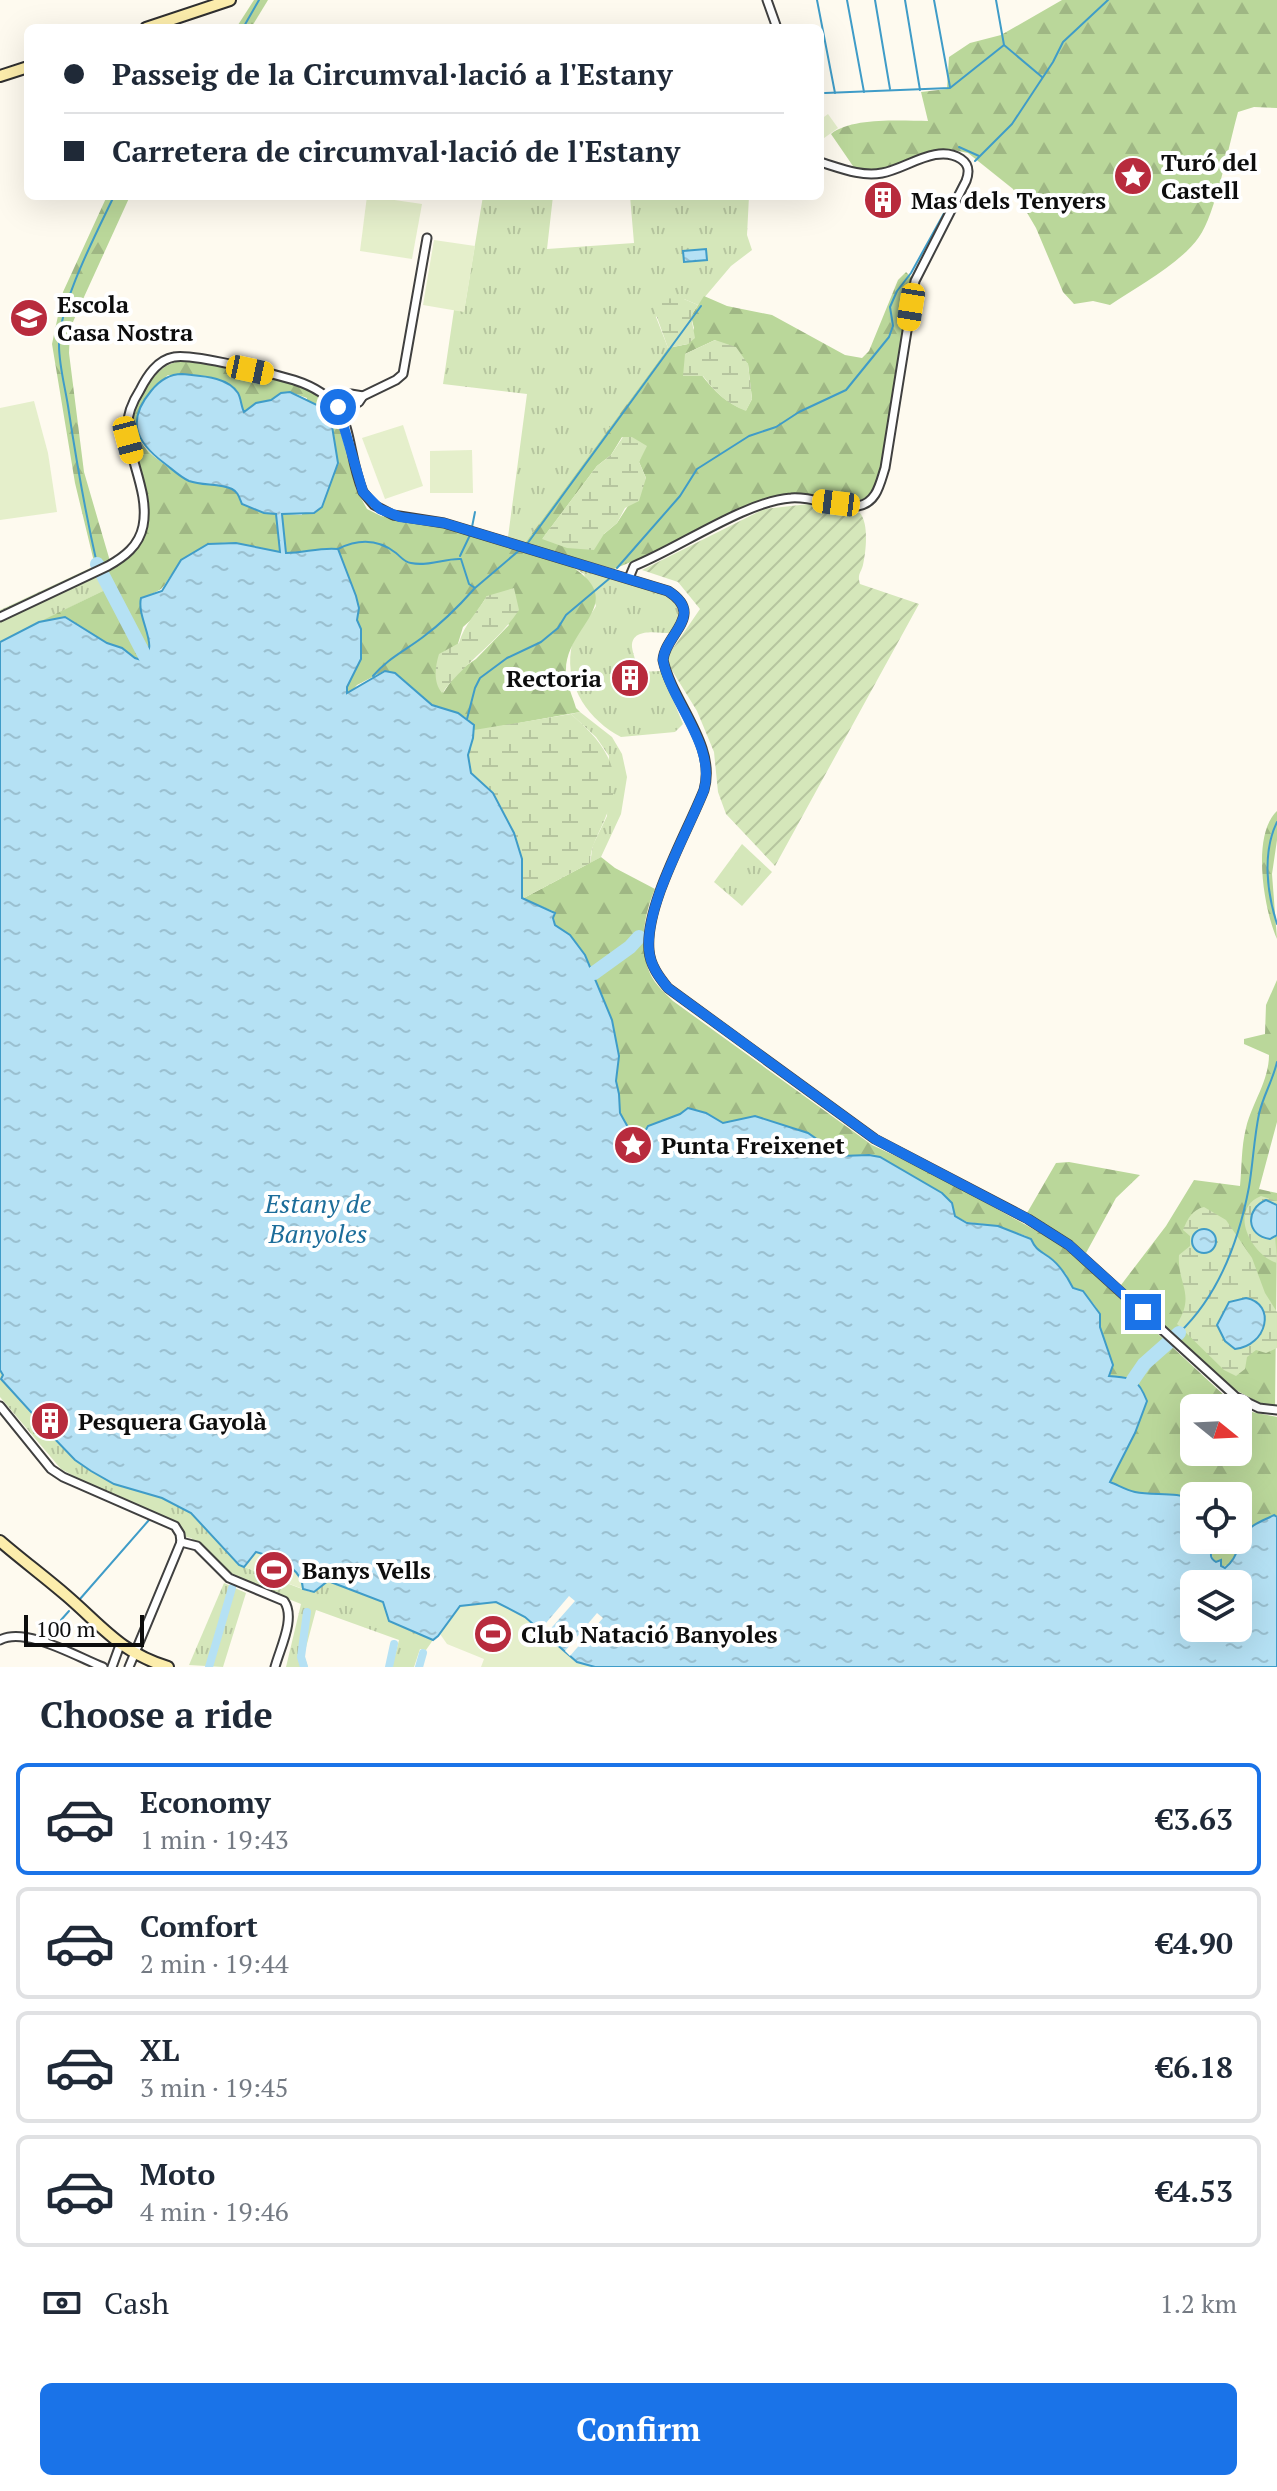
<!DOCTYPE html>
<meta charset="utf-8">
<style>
:root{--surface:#fff;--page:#f6f6f7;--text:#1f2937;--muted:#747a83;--line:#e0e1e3;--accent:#1a73e8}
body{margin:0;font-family:"PT Serif",serif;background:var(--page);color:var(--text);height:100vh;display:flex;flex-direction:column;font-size:30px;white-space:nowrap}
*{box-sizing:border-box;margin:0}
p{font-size:26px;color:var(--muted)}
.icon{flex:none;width:44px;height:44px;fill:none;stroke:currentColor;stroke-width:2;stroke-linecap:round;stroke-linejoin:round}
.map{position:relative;height:1667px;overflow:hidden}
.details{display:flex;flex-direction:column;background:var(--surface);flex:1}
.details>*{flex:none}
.guide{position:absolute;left:24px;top:24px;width:800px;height:176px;border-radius:12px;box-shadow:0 8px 32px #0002;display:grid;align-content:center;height:176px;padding:0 40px;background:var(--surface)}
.needle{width:52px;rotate:108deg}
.buttons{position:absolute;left:1180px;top:1394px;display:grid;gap:16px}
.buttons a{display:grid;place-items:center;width:72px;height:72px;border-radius:12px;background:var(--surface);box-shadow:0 8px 32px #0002;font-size:40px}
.scale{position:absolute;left:24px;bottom:20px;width:120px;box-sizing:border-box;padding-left:8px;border:4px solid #0d0d0d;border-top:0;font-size:22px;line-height:28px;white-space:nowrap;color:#0d0d0d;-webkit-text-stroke:6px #fff;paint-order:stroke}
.end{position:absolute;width:36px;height:36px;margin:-18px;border:10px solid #1a73e8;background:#fff;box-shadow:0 0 0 4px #fff}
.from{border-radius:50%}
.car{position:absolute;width:24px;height:48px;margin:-24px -12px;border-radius:10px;box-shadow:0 0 6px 2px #0007;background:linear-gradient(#f5c518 24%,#345 0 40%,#f5c518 0 76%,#345 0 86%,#f5c518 0)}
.guide b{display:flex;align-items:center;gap:28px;height:76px;font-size:30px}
.guide b+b{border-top:2px solid var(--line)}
.guide i{width:20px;height:20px;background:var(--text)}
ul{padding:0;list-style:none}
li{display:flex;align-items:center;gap:24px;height:112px;margin:0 16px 12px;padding:0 24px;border:4px solid var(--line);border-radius:12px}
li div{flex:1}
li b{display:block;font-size:30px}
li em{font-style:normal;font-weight:700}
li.selected{border-color:var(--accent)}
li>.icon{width:72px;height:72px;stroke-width:1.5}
h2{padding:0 40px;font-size:36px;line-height:96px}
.pay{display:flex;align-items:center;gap:20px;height:88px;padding:0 40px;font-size:30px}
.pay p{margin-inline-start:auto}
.button{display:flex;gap:16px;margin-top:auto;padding:16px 40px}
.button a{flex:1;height:92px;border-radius:12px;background:var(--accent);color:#fff;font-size:32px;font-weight:700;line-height:92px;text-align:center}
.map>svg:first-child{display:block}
.grass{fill:url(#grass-tufts)}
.forest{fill:url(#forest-firs);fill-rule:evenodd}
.wetland{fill:url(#wetland-marsh);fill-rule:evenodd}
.garden{fill:url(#garden-furrows)}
.pitch{fill:#e5efcb}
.water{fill:url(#water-ripples);stroke:#3f9cc8;stroke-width:2;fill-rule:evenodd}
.pier{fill:#fefaef}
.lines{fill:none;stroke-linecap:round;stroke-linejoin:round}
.stream{stroke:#3f9cc8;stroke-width:2}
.canal{stroke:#b5e1f4;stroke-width:8}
.river{stroke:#b5e1f4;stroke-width:14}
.street-casing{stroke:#404040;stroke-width:11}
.secondary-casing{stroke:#2f2f2f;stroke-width:14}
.street{stroke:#fff;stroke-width:7}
.secondary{stroke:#fcedac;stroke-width:10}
.route{stroke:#1a73e8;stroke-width:10}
.labels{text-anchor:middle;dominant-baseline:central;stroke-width:8;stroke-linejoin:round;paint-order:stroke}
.poi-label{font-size:24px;font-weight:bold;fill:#0d0d0d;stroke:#fff;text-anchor:start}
.water-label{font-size:26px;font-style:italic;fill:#1c6d9a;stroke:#fff}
</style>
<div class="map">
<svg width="1277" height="1667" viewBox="0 0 1277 1667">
<defs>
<pattern id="grass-tufts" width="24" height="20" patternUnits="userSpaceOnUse" patternTransform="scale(2)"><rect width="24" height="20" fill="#d5e7ba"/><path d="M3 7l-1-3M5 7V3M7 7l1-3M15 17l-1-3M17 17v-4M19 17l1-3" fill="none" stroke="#b6c59f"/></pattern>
<pattern id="forest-firs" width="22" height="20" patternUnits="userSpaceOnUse" patternTransform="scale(2)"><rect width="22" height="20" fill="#bad79a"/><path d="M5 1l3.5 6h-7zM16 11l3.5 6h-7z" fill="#9fb784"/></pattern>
<pattern id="wetland-marsh" width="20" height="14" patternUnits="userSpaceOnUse" patternTransform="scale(2)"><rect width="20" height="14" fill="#d5e7ba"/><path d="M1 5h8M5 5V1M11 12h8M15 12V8" fill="none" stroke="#b6c59f"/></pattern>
<pattern id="garden-furrows" width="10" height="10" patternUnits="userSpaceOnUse" patternTransform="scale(2)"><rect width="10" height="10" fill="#d5e7ba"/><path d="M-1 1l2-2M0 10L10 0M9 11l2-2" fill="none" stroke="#b6c59f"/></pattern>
<pattern id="water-ripples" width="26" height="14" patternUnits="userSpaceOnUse" patternTransform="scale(2)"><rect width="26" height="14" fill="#b5e1f4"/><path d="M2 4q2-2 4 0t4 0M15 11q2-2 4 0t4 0" fill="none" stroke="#9ac0d0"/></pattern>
</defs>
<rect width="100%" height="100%" fill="#fefaef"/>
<g class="grass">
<polygon points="483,196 553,196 547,249 634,243 630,196 749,196 747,235 752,250 731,266 698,305 684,299 656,317 668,348 525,543 508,537 527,394 443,384 454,310 464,311"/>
<polygon points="101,563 107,589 0,642 0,610"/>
<path d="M569 565 665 593C680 604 686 620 669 633 658 633 631 627 632 647 633 655 637 662 637 672L661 671 683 724 675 732 621 737C590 721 565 687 571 650 573 635 589 619 596 606L584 574Z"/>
<polygon points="580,712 612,737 622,754 627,777 621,814 601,857 590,863 593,845 607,816 609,756 596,737 571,714"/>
<polygon points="742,844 772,872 742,906 714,882"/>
<polygon points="0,1370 3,1375 1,1378 40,1422 45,1420 54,1430 51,1435 75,1460 91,1471 114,1484 162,1498 191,1513 239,1565 310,1592 314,1592 328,1581 376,1597 383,1602 397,1625 433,1640 426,1650 420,1649 414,1667 392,1667 399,1640 316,1610 304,1655 308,1667 286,1667 301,1604 243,1581 222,1568 191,1538 186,1537 178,1524 96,1488 61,1469 0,1397"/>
<polygon points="224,1583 246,1593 223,1667 189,1665"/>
</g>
<g class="forest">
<polygon points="254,0 268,0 251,28 236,28"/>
<path d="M1062 0H1277V108L1254 107 1238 112C1230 141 1215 216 1199 237 1180 264 1137 287 1110 305L1093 301 1074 304 1063 292 1036 228 1013 189 968 153 949 149 883 169H855L831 134C852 117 902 121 928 121L921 92 947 89 949 57 970 43 1001 35Z"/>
<path d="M107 196H130L79 308 70 329 69 353 84 472 112 568C183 533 125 472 133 419 135 407 141 396 148 386 155 373 166 363 181 361 206 359 246 373 271 378 298 384 324 392 337 418L356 489 367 509 381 516 455 530 569 565C632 603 564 626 566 672 566 683 573 697 576 708L580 712 474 731C467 709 447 716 432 705 416 693 402 681 384 671L357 685 350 693H347V687L361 659V629L357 620 359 608 356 596 338 549C320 547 304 553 286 554L282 514 302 515 307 398 290 392 271 400 256 403 248 412H244L240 402 207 376 168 375C140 399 120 431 156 458 163 463 170 469 177 473 188 478 231 486 237 492 240 495 240 500 242 504L264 513H276L280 552C236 543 212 531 177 568 159 587 172 587 141 598L151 651 141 660 135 658 122 648 107 643 65 617 39 622 107 589 101 564 95 566 75 483 52 344 63 292ZM487 596 509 625 476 659 458 671 443 693 463 627 473 618Z"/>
<path d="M906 272 912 278 882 468C876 484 875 496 857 503L792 495 614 569 525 543 668 348 688 344 694 328 691 316 704 296 727 306 772 315 845 355 862 358 869 351 898 280ZM715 340 748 364 752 399 746 410C718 401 704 377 685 354ZM622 437 643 450 639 462 646 478 617 523 604 534 543 538 597 466 611 455Z"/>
<path d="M1277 811V840L1272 874 1277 939C1264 910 1251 835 1277 811Z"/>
<path d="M601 857 615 868 655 889C643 916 637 956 655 982 660 989 667 995 673 1001L872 1145 936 1175 1049 1238 1071 1253 1226 1397 1252 1412 1277 1417V1517L1274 1516C1242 1531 1247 1533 1233 1563L1222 1567 1213 1560 1211 1550 1217 1540H1238V1496H1194V1500C1176 1491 1155 1496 1134 1492 1126 1490 1117 1485 1110 1481L1135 1433 1147 1401C1137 1375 1131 1379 1108 1376L1113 1365 1100 1326C1103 1307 1087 1296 1073 1288L1066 1274 1050 1257 1037 1251 1026 1236 998 1226 967 1222 955 1216 942 1193 880 1157 869 1155 841 1156 808 1133 755 1116 723 1123 706 1113 688 1108 680 1114 648 1126 634 1152H629V1129L620 1113 619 1094 616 1081 619 1056 612 1020 585 955 570 935 555 925 553 911 522 899ZM1194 1408H1238V1452H1194Z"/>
<path d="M1277 980V1122L1259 1189 1277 1193V1205L1273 1203 1276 1237 1277 1235 1275 1406 1260 1403 1230 1387 1121 1285 1166 1226 1194 1180 1240 1186C1242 1167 1241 1148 1246 1128 1252 1103 1269 1081 1269 1055L1244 1044V1039L1265 1034 1266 1005Z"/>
<polygon points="1069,1162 1140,1175 1116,1198 1086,1253 1072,1241 1027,1213 1056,1163"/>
</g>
<g class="wetland">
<polygon points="660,298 684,299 698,305 691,316 695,338 688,344 668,348 653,306"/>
<path d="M715 340 736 347 748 364 752 399 746 411C726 403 716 393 703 376H683L685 354Z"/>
<polygon points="623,437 632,437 647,446 639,462 646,478 639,501 625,508 617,523 604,534 594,550 567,548 542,539 597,466 611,455"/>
<path d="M339 552 356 596 359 608 357 620 361 629V659L347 687V693L385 671C404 675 416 693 432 705 445 714 472 710 474 730L571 714C604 743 627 771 606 816 600 832 590 846 590 863L522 899 343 699Z"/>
<path d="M514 588 519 610C498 642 465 662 442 693 433 682 435 667 439 654L459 643C464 625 477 612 487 596Z"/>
<path d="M1261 1196 1277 1201V1205L1273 1203 1277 1263C1252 1256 1227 1210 1261 1196Z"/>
<path d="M1204 1207 1226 1220 1252 1258 1265 1293 1277 1312V1348L1266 1353 1256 1350 1247 1357 1245 1369 1236 1376 1224 1370 1177 1324C1196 1294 1177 1284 1179 1255L1190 1246V1236L1183 1230C1188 1218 1192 1210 1204 1207ZM1220 1329 1262 1334 1241 1348 1225 1341Z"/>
</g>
<path class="garden" d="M809 504 860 513C869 524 866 551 863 565 861 573 857 574 860 584L919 604 775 866 726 814 718 792 714 752 697 711 668 664 667 657 700 609 678 582 642 570 764 509Z"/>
<g class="pitch">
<polygon points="828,114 838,128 820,141 820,120"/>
<polygon points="367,196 422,204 412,259 360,251"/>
<polygon points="434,240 475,246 464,312 423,305"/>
<polygon points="34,401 48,453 57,512 0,520 0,408"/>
<polygon points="403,425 423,486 385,499 362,438"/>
<polygon points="472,450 473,493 430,493 430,451"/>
<path d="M256 1552C275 1558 302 1567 303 1589L244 1567Z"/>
<polygon points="496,1602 525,1617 577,1662 595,1667 481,1667 484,1659 447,1644 440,1634 460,1606"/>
</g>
<g class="water">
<polygon points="706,249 707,260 684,262 683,251"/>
<path d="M182 374C200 376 227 376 238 393 241 398 241 406 244 412L256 403 271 400 281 393 290 392 317 405 329 417 332 426 338 463 322 507 314 513 282 514 286 553C304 553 320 547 338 549L356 596 359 608 357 620 361 629V659L347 687V693L385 671 395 673 432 705 458 713 474 725 473 738 468 755 471 773 493 793 514 833 522 859V898L555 913 553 918 555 925 570 935 585 955 612 1020 619 1056 616 1081 619 1094 620 1113 629 1129V1152H633L648 1126 680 1114 688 1108 706 1113 723 1123 755 1116 808 1133 841 1156 869 1155 880 1157 942 1193 952 1203 955 1216 967 1223 998 1226 1031 1239C1036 1250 1039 1250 1049 1257 1060 1265 1067 1276 1073 1288L1083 1291 1100 1314V1327L1113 1365 1109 1376C1131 1378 1137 1376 1147 1401L1135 1433 1110 1482C1118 1485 1126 1490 1135 1492 1155 1496 1176 1491 1194 1500V1540H1217C1217 1548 1204 1554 1216 1562L1221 1560V1566L1225 1568C1237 1559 1237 1547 1245 1534 1251 1524 1265 1520 1274 1515L1277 1517V1667H595L577 1662 525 1617 496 1602 460 1606 438 1636 433 1640 389 1621 383 1602 328 1581 314 1592 303 1589C302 1567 275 1557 256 1552L244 1567 239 1565 191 1513 162 1498 114 1484 91 1471 75 1460 51 1435 53 1430 45 1421 40 1422 1 1379 3 1375 0 1370V642L39 622 65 617 107 643 122 648 135 658 141 660C162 649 136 619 141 598L162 591 181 560 208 544 236 543 280 552 276 514 264 513 242 504C239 497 238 492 232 489 219 483 203 486 189 481 180 477 172 469 164 463 136 442 126 421 151 391 159 381 169 374 182 374ZM1194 1584H1238V1628H1194Z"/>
<path d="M1266 1200 1277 1205V1235L1270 1239C1246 1236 1245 1209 1266 1200Z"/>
<circle cx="1204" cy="1241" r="12"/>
<path d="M1246 1298C1277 1304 1267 1346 1235 1349L1225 1341 1217 1325 1229 1302Z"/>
</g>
<g class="pier">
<polygon points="569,1596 575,1601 546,1634 540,1630"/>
<polygon points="597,1613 603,1618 570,1656 565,1651"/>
</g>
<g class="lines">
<g class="stream">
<polyline points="817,0 835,93"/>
<polyline points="847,0 864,92"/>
<polyline points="875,0 890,89"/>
<polyline points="905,0 920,90"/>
<polyline points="934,0 950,87"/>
<polyline points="996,0 1004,45"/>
<polyline points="243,28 259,0"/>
<polyline points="825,93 950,88 1004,45 1042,77"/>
<polyline points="959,147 979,156"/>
<polyline points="975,161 1012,124 1053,62 1063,42 1108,0"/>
<polyline points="472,527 475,512"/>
<polyline points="527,544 701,306"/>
<path d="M338 549C358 539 378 539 396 553 401 557 404 562 411 563 428 567 445 558 461 559L469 584 475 588 522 548"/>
<polyline points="460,556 471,533"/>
<path d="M97 564C85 511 76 459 68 406 65 387 59 365 59 345 59 304 96 234 114 196"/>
<polyline points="617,568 680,496 697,469 749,436 776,427 799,412 846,390 889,337 893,326 890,307 897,291 911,273 963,179"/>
<path d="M373 676C387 659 406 650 423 637 442 623 459 606 474 589"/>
<polyline points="467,719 475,688 480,678 507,658 541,642 558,628 566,615 610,578"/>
<path d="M1277 822C1262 853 1267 893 1277 924"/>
<path d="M1179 1333C1219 1295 1239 1240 1249 1187 1253 1163 1254 1138 1259 1114 1263 1096 1273 1080 1277 1062"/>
<polyline points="80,1599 149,1520"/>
<polyline points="61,1620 69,1611"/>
</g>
<g class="canal">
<polyline points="209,1667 232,1588"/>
<polyline points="304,1667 301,1657 307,1612"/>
<polyline points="389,1667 394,1644"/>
<polyline points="419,1667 423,1653"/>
</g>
<g class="river">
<polyline points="97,564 146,658"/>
<polyline points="594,973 630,947 639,937"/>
<polyline points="1133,1380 1144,1364 1179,1333"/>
</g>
<g class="street-casing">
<g id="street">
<polyline points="767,0 777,28"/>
<polyline points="331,398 351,394 363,396"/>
<polyline points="340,411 359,402 363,396 396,380 403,374 427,238"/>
<path d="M629 578 634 566C679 548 746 501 791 498 813 496 837 509 858 506 877 503 880 483 885 468L915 281 966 181C969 173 970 165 961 159 937 143 906 169 882 173 861 177 840 168 820 162"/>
<path d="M0 617 108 566C124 557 139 546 143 526 149 496 132 465 128 436 125 419 131 404 140 390 147 376 157 360 174 357 193 353 273 374 294 380 359 401 342 439 363 492L374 505 393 515 444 523 668 591C706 615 665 634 663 660 672 702 717 745 704 790 687 833 645 905 649 950 650 965 659 977 668 988L875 1139 1028 1219 1069 1245 1236 1397 1259 1408 1277 1410"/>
<polyline points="0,1406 51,1469 63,1477 175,1526 180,1534 181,1542"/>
<path d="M181 1542 197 1546 229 1578 284 1601C296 1618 280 1648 275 1667"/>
<path d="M0 1640C25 1626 77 1657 103 1667"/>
<polyline points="112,1667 120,1645"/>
<polyline points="129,1667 181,1542"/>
</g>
</g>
<g class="secondary-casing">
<g id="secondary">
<polyline points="146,28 230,0"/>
<polyline points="0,76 28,67"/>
<path d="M0 1541C22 1560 45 1577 67 1596 104 1628 120 1652 168 1667"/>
</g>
</g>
<use href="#street" class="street"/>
<use href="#secondary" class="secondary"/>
</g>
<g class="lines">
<path class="route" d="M338 407 363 492 380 509 400 517 444 523 668 591C706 615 665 634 663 660 671 703 716 745 704 790 687 834 645 905 649 950 650 965 659 977 668 988L875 1139 1028 1219 1069 1245 1143 1312"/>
</g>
<defs>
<g id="sight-disc" transform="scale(2)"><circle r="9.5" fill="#b82b3d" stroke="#fff"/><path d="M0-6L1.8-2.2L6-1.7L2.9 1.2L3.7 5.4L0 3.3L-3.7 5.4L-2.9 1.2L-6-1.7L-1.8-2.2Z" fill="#fff"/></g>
<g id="building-disc" transform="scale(2)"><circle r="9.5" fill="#b82b3d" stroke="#fff"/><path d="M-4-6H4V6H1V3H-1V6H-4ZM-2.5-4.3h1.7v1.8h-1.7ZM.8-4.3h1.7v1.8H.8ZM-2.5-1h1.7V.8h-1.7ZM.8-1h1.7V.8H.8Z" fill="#fff"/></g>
<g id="school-disc" transform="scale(2)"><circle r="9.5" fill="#b82b3d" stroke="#fff"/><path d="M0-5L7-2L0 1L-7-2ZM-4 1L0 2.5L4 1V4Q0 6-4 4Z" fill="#fff"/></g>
<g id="stadium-disc" transform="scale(2)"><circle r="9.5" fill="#b82b3d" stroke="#fff"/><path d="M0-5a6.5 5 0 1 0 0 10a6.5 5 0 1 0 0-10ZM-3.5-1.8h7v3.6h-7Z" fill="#fff"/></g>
</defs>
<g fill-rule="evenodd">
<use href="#sight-disc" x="1133" y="176"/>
<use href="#building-disc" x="883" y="200"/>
<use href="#school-disc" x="29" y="318"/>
<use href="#building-disc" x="630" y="678"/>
<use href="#sight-disc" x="633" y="1145"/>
<use href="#building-disc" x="50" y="1421"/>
<use href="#stadium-disc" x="274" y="1570"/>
<use href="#stadium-disc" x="493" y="1634"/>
</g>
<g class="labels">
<g class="poi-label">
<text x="1161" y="162">Turó del<tspan x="1161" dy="28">Castell</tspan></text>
<text x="911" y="200">Mas dels Tenyers</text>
<text x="57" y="304">Escola<tspan x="57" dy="28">Casa Nostra</tspan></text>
<text x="602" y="678" text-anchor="end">Rectoria</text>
<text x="661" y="1145">Punta Freixenet</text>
<text x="78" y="1421">Pesquera Gayolà</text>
<text x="302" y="1570">Banys Vells</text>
<text x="521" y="1634">Club Natació Banyoles</text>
</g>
<g class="water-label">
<text x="318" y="1203">Estany de<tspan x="318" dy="30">Banyoles</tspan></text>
</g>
</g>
</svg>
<div class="buttons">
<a><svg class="needle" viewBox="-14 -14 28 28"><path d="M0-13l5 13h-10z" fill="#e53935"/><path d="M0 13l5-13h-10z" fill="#747a83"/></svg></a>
<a><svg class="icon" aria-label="locate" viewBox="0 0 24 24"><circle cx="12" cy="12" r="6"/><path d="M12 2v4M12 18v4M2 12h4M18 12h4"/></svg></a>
<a><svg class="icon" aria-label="layers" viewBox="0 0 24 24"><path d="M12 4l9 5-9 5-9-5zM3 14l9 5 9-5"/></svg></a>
</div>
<div class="scale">100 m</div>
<i class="end from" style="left:338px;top:407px"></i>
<i class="end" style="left:1143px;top:1312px"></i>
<i class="car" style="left:911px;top:307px;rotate:189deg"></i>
<i class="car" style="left:250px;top:370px;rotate:102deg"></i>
<i class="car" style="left:128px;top:440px;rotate:165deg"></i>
<i class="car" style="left:836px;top:503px;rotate:277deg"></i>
<div class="guide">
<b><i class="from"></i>Passeig de la Circumval·lació a l'Estany</b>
<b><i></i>Carretera de circumval·lació de l'Estany</b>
</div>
</div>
<section class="details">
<h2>Choose a ride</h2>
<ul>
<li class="selected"><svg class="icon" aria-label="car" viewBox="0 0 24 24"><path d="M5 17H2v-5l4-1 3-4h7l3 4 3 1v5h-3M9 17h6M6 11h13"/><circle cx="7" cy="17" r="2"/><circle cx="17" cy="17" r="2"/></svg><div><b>Economy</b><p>1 min · 19:43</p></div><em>€3.63</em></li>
<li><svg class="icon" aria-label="car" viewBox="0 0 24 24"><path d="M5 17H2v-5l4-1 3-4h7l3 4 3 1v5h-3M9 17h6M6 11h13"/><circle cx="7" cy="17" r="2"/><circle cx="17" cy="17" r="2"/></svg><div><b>Comfort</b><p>2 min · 19:44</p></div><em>€4.90</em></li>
<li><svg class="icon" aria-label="car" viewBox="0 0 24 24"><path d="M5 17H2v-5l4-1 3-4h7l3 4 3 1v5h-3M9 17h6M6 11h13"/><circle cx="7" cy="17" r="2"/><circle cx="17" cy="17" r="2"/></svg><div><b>XL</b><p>3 min · 19:45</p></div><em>€6.18</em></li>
<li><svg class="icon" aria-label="car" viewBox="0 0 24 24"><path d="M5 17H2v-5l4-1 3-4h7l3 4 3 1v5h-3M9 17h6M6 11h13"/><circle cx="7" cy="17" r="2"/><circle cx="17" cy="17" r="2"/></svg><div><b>Moto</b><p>4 min · 19:46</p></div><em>€4.53</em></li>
</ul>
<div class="pay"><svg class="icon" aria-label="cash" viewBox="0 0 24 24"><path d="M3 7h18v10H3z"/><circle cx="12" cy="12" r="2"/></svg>Cash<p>1.2 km</p></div>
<div class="button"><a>Confirm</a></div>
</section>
